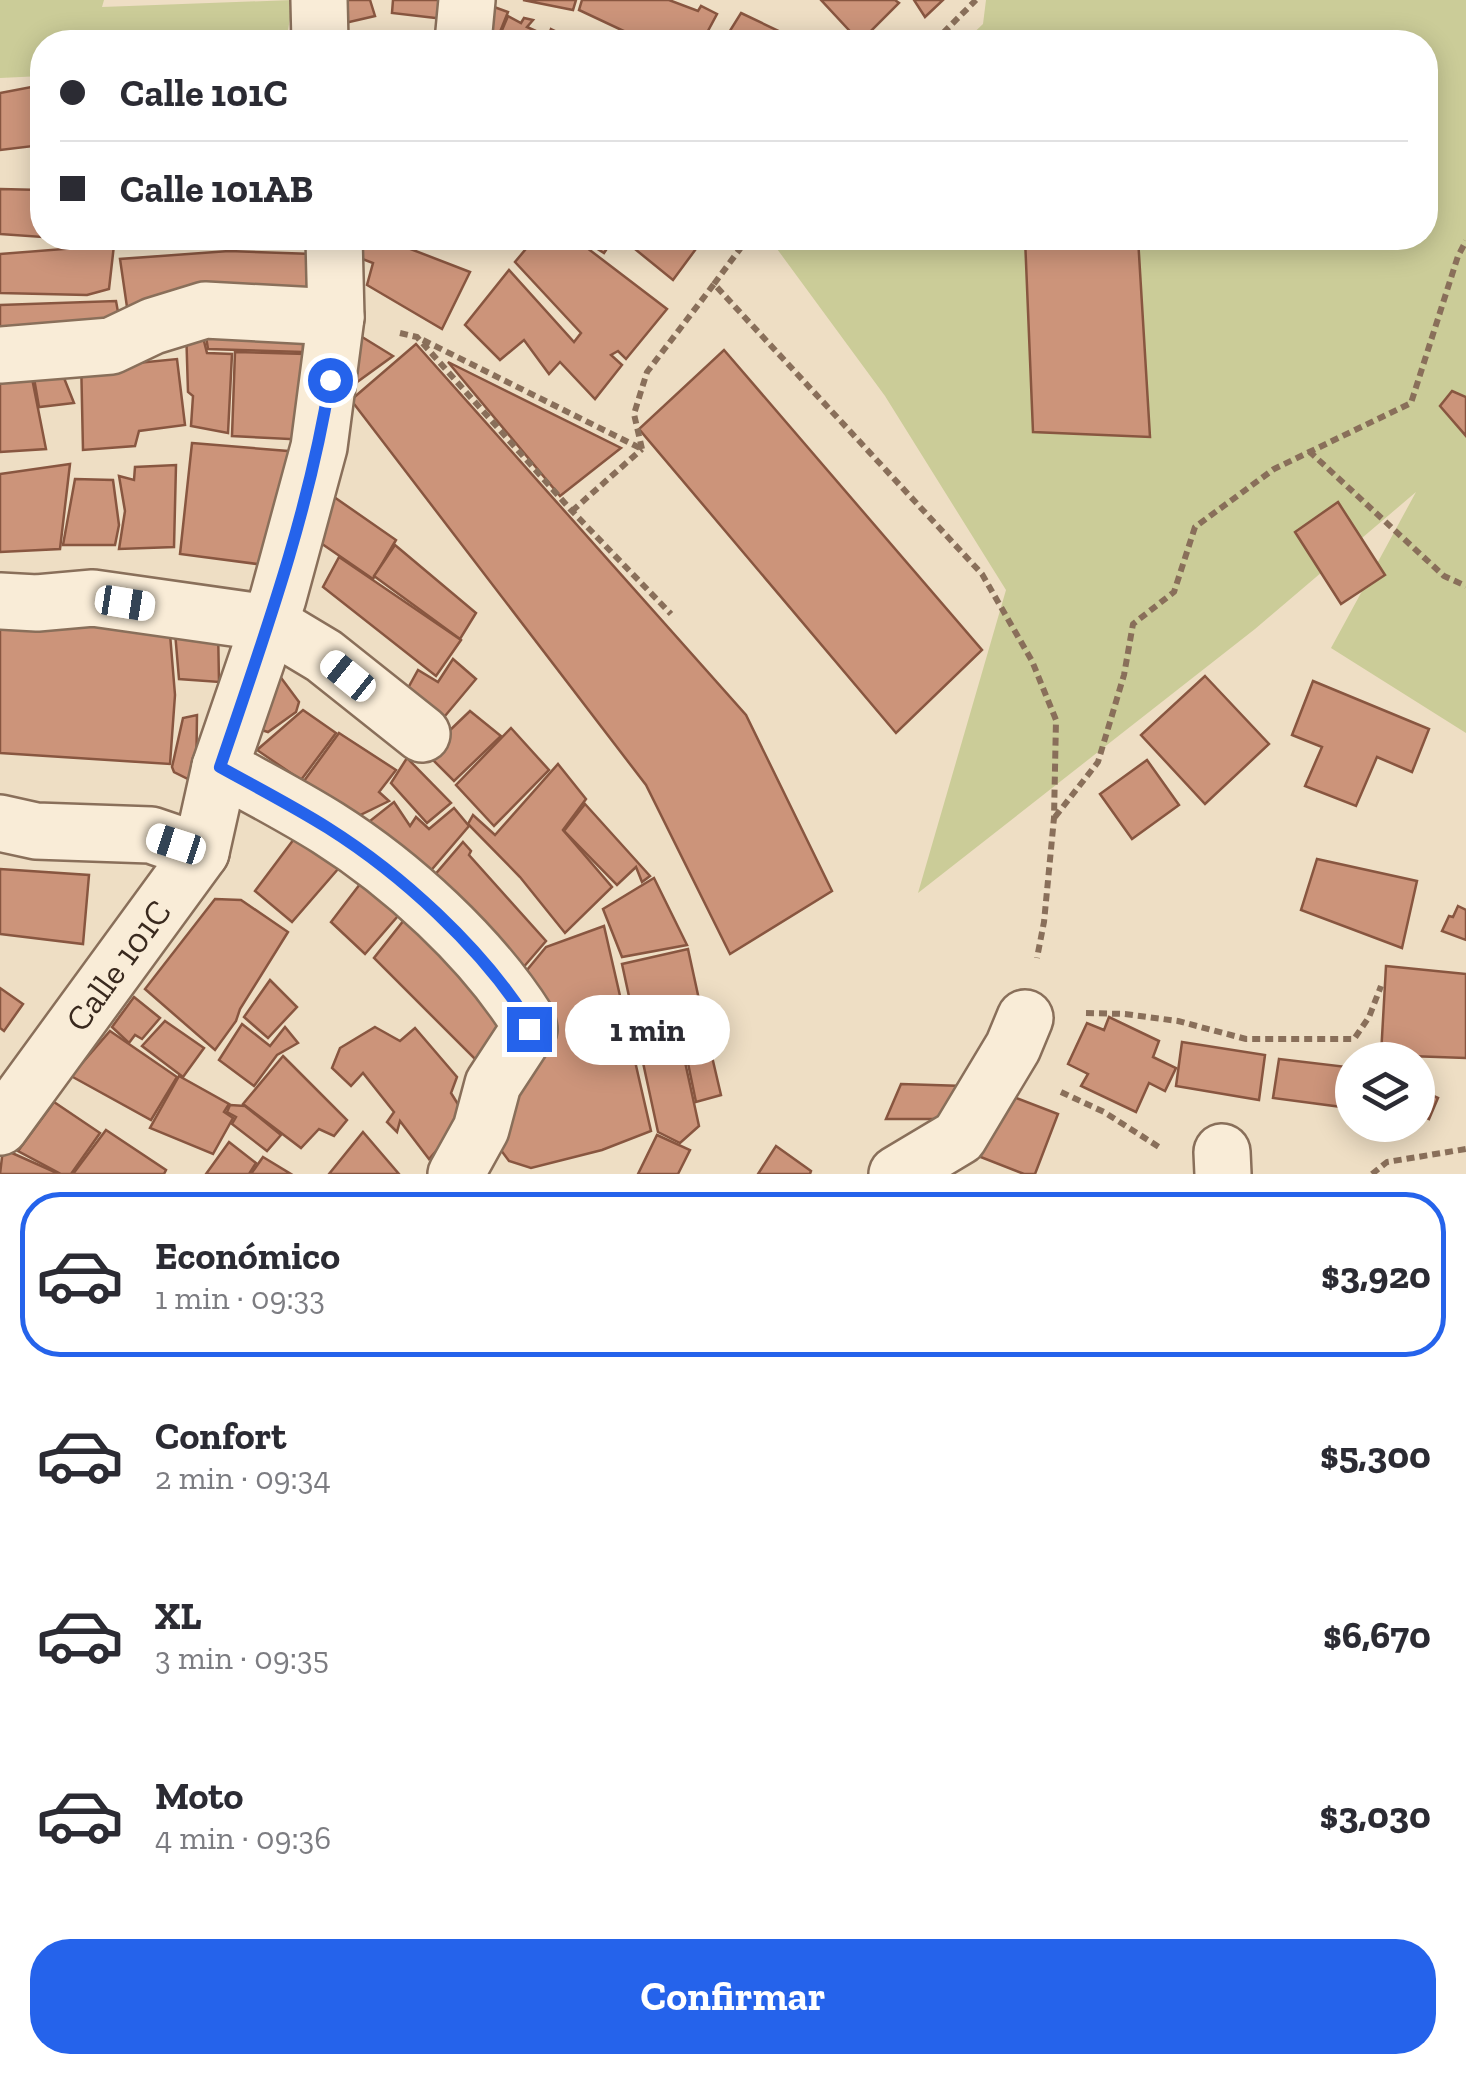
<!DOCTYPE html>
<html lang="es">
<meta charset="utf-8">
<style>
:root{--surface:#fff;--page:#f2f2f3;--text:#2b2b33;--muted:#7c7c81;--line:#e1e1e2;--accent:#2563eb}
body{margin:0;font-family:"Zilla Slab",serif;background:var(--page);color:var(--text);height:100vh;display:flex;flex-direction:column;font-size:38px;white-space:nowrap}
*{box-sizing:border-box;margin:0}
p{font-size:32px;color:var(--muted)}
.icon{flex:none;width:55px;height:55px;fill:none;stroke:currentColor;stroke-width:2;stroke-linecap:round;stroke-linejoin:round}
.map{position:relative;height:1174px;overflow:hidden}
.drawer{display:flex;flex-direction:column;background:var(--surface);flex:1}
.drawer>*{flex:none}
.guide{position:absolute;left:30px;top:30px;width:1408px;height:220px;border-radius:40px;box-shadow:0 5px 25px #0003;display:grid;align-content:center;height:220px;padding:0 30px;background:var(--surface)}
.fabs{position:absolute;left:1335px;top:1042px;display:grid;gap:20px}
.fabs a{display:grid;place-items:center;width:100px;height:100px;border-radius:50%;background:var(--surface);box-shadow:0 5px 25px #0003;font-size:50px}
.end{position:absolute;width:45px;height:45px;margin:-22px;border:12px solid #2563eb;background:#fff;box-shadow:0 0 0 5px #fff}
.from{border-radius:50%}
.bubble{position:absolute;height:70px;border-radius:35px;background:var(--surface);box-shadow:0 5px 25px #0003;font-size:32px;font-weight:800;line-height:70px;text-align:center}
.car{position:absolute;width:30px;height:60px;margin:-30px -15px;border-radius:12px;box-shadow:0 0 8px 2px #0007;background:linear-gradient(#fff 24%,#345 0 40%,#fff 0 76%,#345 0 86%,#fff 0)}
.guide b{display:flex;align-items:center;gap:35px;height:95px;font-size:38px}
.guide b+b{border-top:2px solid var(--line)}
.guide i{width:25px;height:25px;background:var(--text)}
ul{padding:18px 0 0;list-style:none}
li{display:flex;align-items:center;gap:30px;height:165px;margin:0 20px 15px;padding:0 10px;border:5px solid transparent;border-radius:40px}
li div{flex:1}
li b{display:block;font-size:38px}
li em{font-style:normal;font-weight:800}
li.selected{border-color:var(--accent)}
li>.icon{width:90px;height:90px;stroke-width:1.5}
.primary-button{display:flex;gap:20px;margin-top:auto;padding:20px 30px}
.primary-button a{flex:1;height:115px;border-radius:40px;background:var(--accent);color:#fff;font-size:40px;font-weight:800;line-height:115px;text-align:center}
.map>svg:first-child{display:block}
.green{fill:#cbcc98}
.building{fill:#cc947a;stroke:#885640;stroke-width:2.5}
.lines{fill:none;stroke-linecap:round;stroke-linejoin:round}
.street-casing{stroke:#896f5a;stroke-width:60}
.path{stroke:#896f5a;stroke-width:6;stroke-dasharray:8 5;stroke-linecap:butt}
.street{stroke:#f9ecd7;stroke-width:55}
.route{stroke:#2563eb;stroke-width:12}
.labels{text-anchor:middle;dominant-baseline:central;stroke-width:9;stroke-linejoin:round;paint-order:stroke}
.street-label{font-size:35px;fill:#39291e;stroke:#f6e9d3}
</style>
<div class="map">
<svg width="1466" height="1174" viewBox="0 0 1466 1174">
<rect width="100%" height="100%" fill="#eedec4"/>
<g class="green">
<polygon points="0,0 104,0 102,7 293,0 286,42 42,42 42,76 0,78"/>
<polygon points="986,0 1466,0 1466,733 1331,648 1416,492 1255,629 918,893 1006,590 885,396 769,238 1425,238 1425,42 964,42 983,24"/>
</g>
<g class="building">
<polygon points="341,0 370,0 375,16 345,23"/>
<polygon points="393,0 450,0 453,20 392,13"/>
<polygon points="523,0 576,0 573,10"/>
<polygon points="582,0 669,0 698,11 701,6 717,14 702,42 647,42 579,10"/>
<polygon points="821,0 895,0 899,3 860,42"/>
<polygon points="914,0 943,0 925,17"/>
<polygon points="483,3 508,12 496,42 470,42"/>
<polygon points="741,13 785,34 780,42 723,42"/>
<polygon points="508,16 521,23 524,18 533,20 527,27 538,32 534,42 497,42"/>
<polygon points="551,29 563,35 561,42 535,42 539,33 547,39"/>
<polygon points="405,32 409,42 350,42 350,41"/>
<polygon points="412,34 450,35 451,42 414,42"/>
<polygon points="42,85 42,145 0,150 0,93"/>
<polygon points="0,189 42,190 42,237 0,234"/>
<polygon points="359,238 382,238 470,272 442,329 367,285 373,263 352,255"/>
<polygon points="535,238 574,238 667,309 626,359 618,351 611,355 622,365 595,399 560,362 549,374 524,340 500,360 465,325 509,270 574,342 581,333 515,262"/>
<polygon points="580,238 614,238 604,253"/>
<polygon points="626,238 704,238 673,280 630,245"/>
<polygon points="1025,238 1138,238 1150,437 1033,432"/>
<polygon points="114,245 109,289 87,295 0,293 0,254"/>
<polygon points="229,251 313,254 319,305 128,314 120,259"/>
<polygon points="116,301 122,334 0,350 0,305"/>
<polygon points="203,318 303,319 303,352 208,349"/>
<polygon points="200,325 207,353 232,354 228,433 191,426 193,396 188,392 186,327"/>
<polygon points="354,332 393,356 353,385"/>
<polygon points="416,344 746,715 832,891 730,954 646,785 351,400"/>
<polygon points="724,350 982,650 896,733 639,429"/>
<polygon points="235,352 306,354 309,440 232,436"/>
<polygon points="81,357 137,363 177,359 185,425 139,431 135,446 83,450"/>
<polygon points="28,358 46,449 0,452 0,360"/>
<polygon points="56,358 74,403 39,407 31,361"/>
<polygon points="448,362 621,448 560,496"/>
<polygon points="1452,391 1466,397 1466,436 1440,406"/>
<polygon points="192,443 300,452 280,567 180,554"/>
<polygon points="70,464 60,549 0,552 0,474"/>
<polygon points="176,465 174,547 119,549 125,511 119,476 134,480 135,467"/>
<polygon points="75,479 113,480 119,525 115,545 63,545"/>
<polygon points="324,490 396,540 373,579 312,537"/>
<polygon points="1338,502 1385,575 1341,604 1295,532"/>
<polygon points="395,545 476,613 460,639 374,576"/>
<polygon points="339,557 461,640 436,676 323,587"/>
<polygon points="0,612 169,622 175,695 170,764 0,753"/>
<polygon points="218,626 219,682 179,679 175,632"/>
<polygon points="453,659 476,679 440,722 402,699 418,670 438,682"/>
<polygon points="276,671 299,702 296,712 268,732 255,728"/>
<polygon points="1205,676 1269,744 1205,804 1141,735"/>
<polygon points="1313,681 1429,729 1412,772 1377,757 1356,806 1305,786 1322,747 1292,735"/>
<polygon points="303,710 336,733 301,780 257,750"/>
<polygon points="470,711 501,736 454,781 426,753"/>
<polygon points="197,715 196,783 174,772 172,767 183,718"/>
<polygon points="511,728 549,770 494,826 456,785"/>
<polygon points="339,733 396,770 379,792 389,801 354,818 304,781"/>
<polygon points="407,758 451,803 427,823 391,783"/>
<polygon points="1147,760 1179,805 1132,839 1100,794"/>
<polygon points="558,764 586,799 563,830 612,887 565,933 520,877 468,824 473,815 495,835"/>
<polygon points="394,802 410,826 416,817 429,829 454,808 469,826 416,888 356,832"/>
<polygon points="585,804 650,876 642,882 636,867 617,885 564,831"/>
<polygon points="303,827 345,861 292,922 255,891"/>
<polygon points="463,842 471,851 469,855 546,941 509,984 421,891"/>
<polygon points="1317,859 1417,881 1402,948 1301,910"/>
<polygon points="0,869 89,875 83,944 0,934"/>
<polygon points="370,871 404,909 365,954 331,922"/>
<polygon points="654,878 687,945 622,957 603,909"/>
<polygon points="215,899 241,900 288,932 240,1009 236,1021 215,1050 145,989"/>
<polygon points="1458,906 1466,910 1466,940 1442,931 1449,916 1453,917"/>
<polygon points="412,910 526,1030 487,1071 374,958"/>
<polygon points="604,926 651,1131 602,1150 531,1168 509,1161 489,1134 513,987 546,947"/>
<polygon points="688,949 705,1027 673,1037 638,1038 622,964"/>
<polygon points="1386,966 1466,974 1466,1058 1381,1055"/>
<polygon points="270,980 297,1007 268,1038 244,1017"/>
<polygon points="0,988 23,1004 4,1031 0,1028"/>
<polygon points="134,997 160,1018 142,1039 135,1035 129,1043 112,1027"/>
<polygon points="1109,1017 1159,1041 1153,1057 1176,1068 1165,1091 1149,1083 1136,1112 1081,1086 1088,1074 1068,1064 1087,1023 1104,1030"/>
<polygon points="165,1021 204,1048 183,1077 142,1046"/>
<polygon points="242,1024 270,1046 285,1027 298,1043 277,1055 254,1086 219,1060"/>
<polygon points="375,1027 400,1041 415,1028 457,1077 451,1093 466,1117 429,1159 400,1121 397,1132 387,1122 394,1112 363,1073 351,1086 332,1068 340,1048"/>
<polygon points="110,1031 177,1077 151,1120 71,1076"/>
<polygon points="706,1031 721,1095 696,1102 683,1039"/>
<polygon points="680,1039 699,1126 680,1143 658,1132 639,1044"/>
<polygon points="1182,1042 1265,1055 1259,1100 1176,1086"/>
<polygon points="283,1056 347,1120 334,1136 319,1129 301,1148 243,1104"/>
<polygon points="1279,1059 1347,1067 1342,1107 1273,1098"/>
<polygon points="179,1076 229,1104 224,1112 233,1118 213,1154 150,1128"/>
<polygon points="901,1084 963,1086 949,1119 886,1119"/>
<polygon points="1418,1089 1438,1098 1429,1119 1418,1114"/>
<polygon points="998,1091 1058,1114 1035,1174 1024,1174 973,1154"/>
<polygon points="54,1102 100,1133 71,1174 61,1174 18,1151"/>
<polygon points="230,1105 245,1106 281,1135 267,1151 232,1124 236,1117 227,1112"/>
<polygon points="106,1130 166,1170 164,1174 73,1174"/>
<polygon points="363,1132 399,1174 329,1174"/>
<polygon points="657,1135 690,1150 678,1174 638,1174"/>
<polygon points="229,1142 256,1163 249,1174 206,1174"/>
<polygon points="776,1146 811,1171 810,1174 758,1174"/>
<polygon points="3,1149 59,1174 0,1174"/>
<polygon points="263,1157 291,1174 251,1174"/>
</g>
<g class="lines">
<g class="street-casing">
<g id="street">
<polyline points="319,0 320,42"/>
<polyline points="463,42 467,0"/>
<polyline points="0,355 111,346 153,326 205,310 336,317"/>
<polyline points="0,601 37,603 93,598 269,623 324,656 422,734"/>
<path d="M220 767C256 787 293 806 328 828 401 874 481 947 527 1020L529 1029 493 1084 481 1129 456 1174"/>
<polyline points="0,823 36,831 151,835 201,852"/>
<path id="s1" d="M0 1127 201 852 220 767 278 598 319 447 336 317 334 238"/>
<polyline points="1222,1152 1223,1174"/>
<polyline points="897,1174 959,1137 1013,1047 1025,1018"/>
</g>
</g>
<g class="path">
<polyline points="934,42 976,0"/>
<polyline points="714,284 748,238"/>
<polyline points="400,333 417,337 572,511 671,614"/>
<polyline points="423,340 640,448"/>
<polyline points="642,449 634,414 647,372 714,284 982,574 1032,661 1056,720 1054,818 1044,922 1037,958"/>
<polyline points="1309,451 1444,576 1466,586"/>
<polyline points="572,511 642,449"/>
<polyline points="1055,817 1098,762 1124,675 1133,624 1174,592 1195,527 1274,469 1411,403 1458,256 1466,241"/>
<polyline points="1086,1013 1125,1014 1178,1021 1246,1039 1354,1039 1369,1017 1381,986"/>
<polyline points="1061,1092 1104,1112 1159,1147"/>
<polyline points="1372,1174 1387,1162 1466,1149"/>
</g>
<use href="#street" class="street"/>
</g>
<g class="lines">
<path class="route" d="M330 380C309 513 263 640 220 767 256 787 293 806 328 828 401 874 481 947 527 1020L529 1029"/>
</g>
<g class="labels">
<g class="street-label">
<text stroke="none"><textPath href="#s1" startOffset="200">Calle 101C</textPath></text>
</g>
</g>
</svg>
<div class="fabs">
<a><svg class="icon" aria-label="layers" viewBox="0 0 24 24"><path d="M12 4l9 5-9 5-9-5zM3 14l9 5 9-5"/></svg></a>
</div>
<i class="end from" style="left:330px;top:380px"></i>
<i class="end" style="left:529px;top:1029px"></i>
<div class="bubble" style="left:565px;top:995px;width:165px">1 min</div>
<i class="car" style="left:125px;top:603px;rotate:99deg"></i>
<i class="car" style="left:348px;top:676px;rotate:309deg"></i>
<i class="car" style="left:176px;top:844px;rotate:288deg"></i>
<div class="guide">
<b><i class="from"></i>Calle 101C</b>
<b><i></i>Calle 101AB</b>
</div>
</div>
<section class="drawer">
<ul>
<li class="selected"><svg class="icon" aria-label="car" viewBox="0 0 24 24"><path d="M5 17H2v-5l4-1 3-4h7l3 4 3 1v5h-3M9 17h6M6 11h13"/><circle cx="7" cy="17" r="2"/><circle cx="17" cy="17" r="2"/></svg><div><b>Económico</b><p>1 min · 09:33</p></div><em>$3,920</em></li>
<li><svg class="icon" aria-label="car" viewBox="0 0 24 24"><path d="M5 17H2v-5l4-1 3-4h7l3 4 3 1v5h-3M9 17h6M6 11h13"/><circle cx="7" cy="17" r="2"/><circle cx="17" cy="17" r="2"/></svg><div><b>Confort</b><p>2 min · 09:34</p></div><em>$5,300</em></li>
<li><svg class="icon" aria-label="car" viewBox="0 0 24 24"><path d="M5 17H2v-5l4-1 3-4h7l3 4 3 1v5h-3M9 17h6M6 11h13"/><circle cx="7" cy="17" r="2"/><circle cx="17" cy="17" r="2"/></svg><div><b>XL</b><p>3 min · 09:35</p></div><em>$6,670</em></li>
<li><svg class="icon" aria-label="car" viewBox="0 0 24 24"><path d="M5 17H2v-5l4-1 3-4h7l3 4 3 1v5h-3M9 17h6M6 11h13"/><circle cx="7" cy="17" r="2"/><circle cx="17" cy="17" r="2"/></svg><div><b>Moto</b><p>4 min · 09:36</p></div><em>$3,030</em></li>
</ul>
<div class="primary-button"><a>Confirmar</a></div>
</section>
